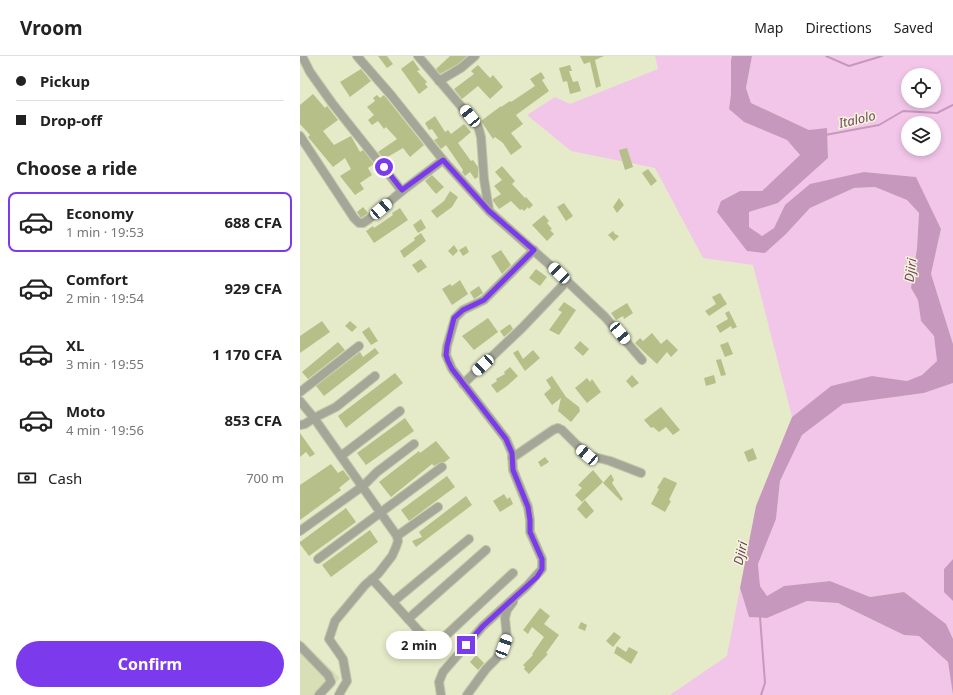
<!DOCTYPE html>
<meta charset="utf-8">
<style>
:root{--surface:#fff;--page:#f6f6f6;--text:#222;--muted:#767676;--line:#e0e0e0;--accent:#7c3aed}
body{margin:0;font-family:"Noto Sans",sans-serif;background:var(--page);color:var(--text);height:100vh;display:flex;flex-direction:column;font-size:15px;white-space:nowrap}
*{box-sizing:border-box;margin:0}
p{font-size:13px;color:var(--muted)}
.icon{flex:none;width:22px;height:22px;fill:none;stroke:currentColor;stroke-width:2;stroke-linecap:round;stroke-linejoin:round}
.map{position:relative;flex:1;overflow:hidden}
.side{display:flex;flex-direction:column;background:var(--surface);width:300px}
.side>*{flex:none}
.hud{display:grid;align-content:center;height:88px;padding:0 16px;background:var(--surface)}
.controls{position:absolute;left:601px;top:12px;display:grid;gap:8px}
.controls a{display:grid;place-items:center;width:40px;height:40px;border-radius:50%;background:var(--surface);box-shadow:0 2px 6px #0003;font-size:20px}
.end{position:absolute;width:18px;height:18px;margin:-9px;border:5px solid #7c3aed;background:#fff;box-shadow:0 0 0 2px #fff}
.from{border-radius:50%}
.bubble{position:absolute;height:28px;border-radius:14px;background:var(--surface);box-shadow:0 2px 6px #0003;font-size:13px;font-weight:700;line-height:28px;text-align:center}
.car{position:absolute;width:12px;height:24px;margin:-12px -6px;border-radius:5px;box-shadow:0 0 3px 1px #0007;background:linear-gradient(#fff 24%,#345 0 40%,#fff 0 76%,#345 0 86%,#fff 0)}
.hud b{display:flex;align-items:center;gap:14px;height:38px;font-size:15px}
.hud b+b{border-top:1px solid var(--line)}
.hud i{width:10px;height:10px;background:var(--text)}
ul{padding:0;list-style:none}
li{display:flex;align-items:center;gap:12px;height:60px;margin:0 8px 6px;padding:0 8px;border:2px solid transparent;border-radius:8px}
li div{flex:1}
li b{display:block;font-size:15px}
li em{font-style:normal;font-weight:700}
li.on{border-color:var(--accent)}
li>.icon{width:36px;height:36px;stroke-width:1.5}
h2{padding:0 16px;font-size:18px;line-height:48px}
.pay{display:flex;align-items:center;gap:10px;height:44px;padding:0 16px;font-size:15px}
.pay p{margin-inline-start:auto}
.button{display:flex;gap:8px;margin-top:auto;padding:8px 16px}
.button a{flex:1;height:46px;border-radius:24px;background:var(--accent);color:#fff;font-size:16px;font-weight:700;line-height:46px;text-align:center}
header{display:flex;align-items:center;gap:24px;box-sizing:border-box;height:56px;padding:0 20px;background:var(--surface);border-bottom:1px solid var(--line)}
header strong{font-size:19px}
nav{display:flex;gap:22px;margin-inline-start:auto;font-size:14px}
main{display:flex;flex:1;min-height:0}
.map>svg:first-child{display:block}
.built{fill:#d8dfb6}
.green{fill:#f2c6e9;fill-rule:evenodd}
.water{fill:#c798bd}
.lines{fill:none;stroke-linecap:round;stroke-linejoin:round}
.stream{stroke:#c798bd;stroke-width:2}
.building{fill:#b6bf88}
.minor-casing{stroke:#c1c6a7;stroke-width:10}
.minor{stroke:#a4a798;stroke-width:8}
.route{stroke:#7c3aed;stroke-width:5}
.labels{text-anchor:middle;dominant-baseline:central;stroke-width:3;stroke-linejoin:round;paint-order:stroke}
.water-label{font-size:13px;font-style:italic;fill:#783d6e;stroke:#f2f8d5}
</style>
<header>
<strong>Vroom</strong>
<nav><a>Map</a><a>Directions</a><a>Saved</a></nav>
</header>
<main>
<section class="side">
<div class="hud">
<b><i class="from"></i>Pickup</b>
<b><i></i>Drop-off</b>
</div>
<h2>Choose a ride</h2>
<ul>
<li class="on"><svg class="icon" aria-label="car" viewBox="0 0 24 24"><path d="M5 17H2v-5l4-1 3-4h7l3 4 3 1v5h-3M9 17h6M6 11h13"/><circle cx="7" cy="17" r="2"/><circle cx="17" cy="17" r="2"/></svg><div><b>Economy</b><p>1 min · 19:53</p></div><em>688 CFA</em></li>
<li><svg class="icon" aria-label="car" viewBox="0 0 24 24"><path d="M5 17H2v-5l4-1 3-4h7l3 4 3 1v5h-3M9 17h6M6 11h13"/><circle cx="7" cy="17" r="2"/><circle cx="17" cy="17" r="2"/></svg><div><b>Comfort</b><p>2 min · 19:54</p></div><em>929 CFA</em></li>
<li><svg class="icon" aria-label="car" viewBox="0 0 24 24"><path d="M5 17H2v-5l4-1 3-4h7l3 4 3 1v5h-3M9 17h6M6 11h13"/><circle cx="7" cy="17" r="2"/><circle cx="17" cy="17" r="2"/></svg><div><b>XL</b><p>3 min · 19:55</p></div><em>1 170 CFA</em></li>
<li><svg class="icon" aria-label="car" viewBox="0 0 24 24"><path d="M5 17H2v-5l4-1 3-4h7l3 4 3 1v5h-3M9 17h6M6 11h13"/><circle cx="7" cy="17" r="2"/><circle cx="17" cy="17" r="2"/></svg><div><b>Moto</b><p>4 min · 19:56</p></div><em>853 CFA</em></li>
</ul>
<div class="pay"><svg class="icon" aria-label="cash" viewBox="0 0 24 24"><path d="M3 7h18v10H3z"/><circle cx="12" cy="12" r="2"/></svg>Cash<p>700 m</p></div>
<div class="button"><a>Confirm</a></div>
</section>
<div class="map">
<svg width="653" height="639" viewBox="0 0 653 639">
<rect width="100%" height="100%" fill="#e5ebc8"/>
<polygon class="built" points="0,583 40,622 24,639 0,639"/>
<g class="green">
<polygon points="355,0 432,0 431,4 431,38 429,53 444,66 487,84 500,99 462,135 440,135 421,145 465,197 486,178 510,152 554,132 575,131 607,144 619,157 617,192 611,232 618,244 621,265 634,280 637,305 622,319 607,325 572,320 531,330 492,361 453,209 403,202 355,112 271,95 227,59 255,41 270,48 358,13"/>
<path d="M452 0H653V288L631 218 641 173 616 121 564 116 485 149 474 172 462 180 449 171V156L478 147 528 102 527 73 509 74 451 47 446 32ZM608 19H634V45H608ZM608 67H634V93H608Z"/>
<polygon points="653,327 653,503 644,513 644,535 653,545 653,583 646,568 604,536 570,541 530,525 484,530 467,540 460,530 458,508 476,463 480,425 502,379 543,348 624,337"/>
<polygon points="440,532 449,561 467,562 507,545 538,547 604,579 619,580 648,606 653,639 370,639 427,600"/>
</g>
<g class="water">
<polygon points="432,0 452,0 446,32 451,47 509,74 527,72 528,102 478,147 449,156 449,171 462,180 474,172 485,149 510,128 564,116 616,121 641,173 631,218 653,288 653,327 624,337 543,348 502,379 480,425 476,463 458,508 460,530 467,540 484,530 530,525 570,541 604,536 646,568 653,583 653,639 648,606 619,580 604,579 538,547 507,545 467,562 449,561 440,532 456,450 492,361 531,330 572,320 607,325 622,319 637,305 634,280 621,265 618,244 611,232 617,192 619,157 607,144 575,131 554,132 510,152 486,178 465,197 447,195 417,156 421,145 440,135 462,135 500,99 487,84 444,66 429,53 431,38 431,4"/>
<polygon points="653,503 653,545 644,536 644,513"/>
</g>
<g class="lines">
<g class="stream">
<polyline points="526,0 549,10 582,0"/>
<polyline points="525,79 579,69 603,55 637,57 653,49"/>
<polyline points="460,561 465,627 461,639"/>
</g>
</g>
<g class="building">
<polygon points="78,0 87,0 93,8 87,12"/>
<polygon points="150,0 167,0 158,8 140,18 136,13"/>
<polygon points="280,0 304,0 295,4 301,30 296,32 290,6 284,8"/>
<polygon points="113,4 120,14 117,15 127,26 125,28 128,31 119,38 101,13"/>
<polygon points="178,9 190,22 193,19 203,31 190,43 178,30 162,43 154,33 174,18 171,15"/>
<polygon points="270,9 272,15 269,15 273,26 278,25 281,35 270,38 267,25 263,26 259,12"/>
<polygon points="61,13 71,25 50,41 40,26"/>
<polygon points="241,16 245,22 242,24 249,35 216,59 223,68 211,77 222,91 211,99 203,87 195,81 193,83 181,65 201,50 201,51 210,45 211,46 235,30 230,23"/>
<polygon points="13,38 25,52 27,50 38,64 23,75 34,89 51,80 60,96 63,94 74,108 68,112 72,119 60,127 64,133 55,139 40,120 51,113 45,102 33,111 8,81 10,79 0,68 0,49"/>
<polygon points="77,39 80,42 84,39 124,89 110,101 103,92 84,103 78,96 97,83 86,71 84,73 78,65 72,69 68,64 74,59 67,51 75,45 73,42"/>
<polygon points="135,60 145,76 148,74 151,78 164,68 171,76 158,87 171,105 173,104 178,111 178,121 175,123 170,116 165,120 162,116 163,114 146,89 141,93 134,84 138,82 132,73 129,74 125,67"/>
<polygon points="327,92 333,111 325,114 319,94"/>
<polygon points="202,110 215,125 212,128 225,142 226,141 233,149 229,153 228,151 224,155 222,153 220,154 211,145 199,153 193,145 193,143 201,138 194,130 202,124 195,116"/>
<polygon points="348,113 357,125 351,130 342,117"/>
<polygon points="132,119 144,131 136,138 125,125"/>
<polygon points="150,135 158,141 152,151 137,162 131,155 144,145"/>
<polygon points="319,142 324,149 317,157 313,151"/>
<polygon points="264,147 273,160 266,165 257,151"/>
<polygon points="63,151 68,157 61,162 57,156"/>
<polygon points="100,152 108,164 74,187 66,175 73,170 74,172 93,159 92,157"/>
<polygon points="244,159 249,165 247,167 252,173 250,174 254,178 247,185 232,169"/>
<polygon points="121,163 126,172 118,177 113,169"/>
<polygon points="313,175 315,178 319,180 314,185 308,179"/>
<polygon points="121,177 126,185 104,202 100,195 115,184 114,182"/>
<polygon points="154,189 158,195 153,200 148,195"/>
<polygon points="166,190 169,196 163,200 159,194"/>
<polygon points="201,194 211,209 202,218 191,200"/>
<polygon points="121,203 127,211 118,217 112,209"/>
<polygon points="236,213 247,221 240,230 229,222"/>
<polygon points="160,224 168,238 152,249 142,233 150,228 152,230"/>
<polygon points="179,230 183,237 174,243 170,236"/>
<polygon points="420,237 427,248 409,260 405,255 416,248 412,241"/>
<polygon points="264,246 276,254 259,279 249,274 262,256 258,254"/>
<polygon points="327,247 333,257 324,263 323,260 316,264 311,257"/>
<polygon points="429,255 437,271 432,273 431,270 420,277 416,270 428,263 425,257"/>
<polygon points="188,262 198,276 174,294 162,280"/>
<polygon points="22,265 30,276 0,297 0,280"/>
<polygon points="50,265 57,271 52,276 45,270"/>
<polygon points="210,268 213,273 204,281 200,275"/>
<polygon points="69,271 78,285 71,289 62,276"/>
<polygon points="352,277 361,288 367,283 378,294 371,301 367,296 357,308 345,297 335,287 340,282 343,285"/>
<polygon points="280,285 289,293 283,300 274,292"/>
<polygon points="38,286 45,294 8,323 2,316"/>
<polygon points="428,286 433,298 425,301 420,289"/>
<polygon points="75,292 79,297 24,340 16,330 60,296 63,301"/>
<polygon points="218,294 223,303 233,294 240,302 225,315 213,297"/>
<polygon points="421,303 426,319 421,320 416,304"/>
<polygon points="210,311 218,320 207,330 197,337 191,329 197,325 196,323 205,318 204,316"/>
<polygon points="95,317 103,327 46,372 38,360"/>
<polygon points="332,319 339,327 332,332 326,325"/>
<polygon points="414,319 416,327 406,330 404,322"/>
<polygon points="252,320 266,341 279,351 280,355 271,366 258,355 261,342 252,349 244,338 251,332 246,324"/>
<polygon points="287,322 290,326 292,323 301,336 287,347 275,332"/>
<polygon points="361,351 380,374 373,379 366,371 359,376 353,371 351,372 344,364"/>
<polygon points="105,362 114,375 66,409 57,397"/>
<polygon points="0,377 15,398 10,401 6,396 0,401"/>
<polygon points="136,385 150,402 145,406 141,406 134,410 132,408 91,441 79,426 119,395 120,397"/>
<polygon points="453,392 457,403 448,406 444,396"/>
<polygon points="245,401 249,406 241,411 238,406"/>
<polygon points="31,408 38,417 43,414 50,423 39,432 41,434 0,464 0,429"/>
<polygon points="293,414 303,426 282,446 275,439 282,432 278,429"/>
<polygon points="311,418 314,424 312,427 323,443 321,445 303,427"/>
<polygon points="147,420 155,431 109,465 101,454"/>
<polygon points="364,421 377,427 369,444 371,445 365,456 351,448 359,433 357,432"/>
<polygon points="204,438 207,443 210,441 213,448 200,456 193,445"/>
<polygon points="166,440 172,449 116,491 112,485 122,481 119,476"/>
<polygon points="285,444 294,455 286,463 277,453"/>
<polygon points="46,452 56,466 9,500 0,488 0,486"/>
<polygon points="70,474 78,486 31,521 22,509"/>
<polygon points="240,552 250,560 244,568 259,579 246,597 248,598 229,618 224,613 225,611 223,609 233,599 232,598 244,581 232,571 228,578 223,574"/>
<polygon points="281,566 287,569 285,575 278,572"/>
<polygon points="314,576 321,581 313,591 306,585"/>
<polygon points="317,590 326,596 329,591 338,596 331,608 314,597"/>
<polygon points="176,599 184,607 178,614 170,606"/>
</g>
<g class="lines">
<g class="minor-casing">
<g id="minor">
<polyline points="2,0 10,16 32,47 102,135"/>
<polyline points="57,0 91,39 143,104 189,155 251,210 305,261 342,304"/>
<polyline points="118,0 178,70 181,81 184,123 189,154"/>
<polyline points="139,25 161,12 175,0"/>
<polyline points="0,80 54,162 59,167 63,167 69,163 102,135 143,104"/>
<polyline points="163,328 222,272 267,225"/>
<polyline points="0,336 59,290"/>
<polyline points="0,345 14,362 97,480 98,485 96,491 92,500 78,518 65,529 35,565 29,583 43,603 47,625 41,635 39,639"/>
<polyline points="0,369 5,368 14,362 36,351 75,320"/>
<polyline points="41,400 100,355"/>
<polyline points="212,402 253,374 258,372 262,374 287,399 310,405 341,417"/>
<polyline points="0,475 63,430 77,416 114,388"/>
<polyline points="97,480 138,451"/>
<polyline points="18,503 142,411"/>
<path d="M72 523 118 574C125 581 130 585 141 584L213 517"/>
<polyline points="93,546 169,483"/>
<polyline points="108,563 186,494"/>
<polyline points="0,590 28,619 31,626 19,639"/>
<polyline points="141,639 139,626 143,616 183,570 227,530 242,513 242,503 230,476 230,464 228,451 213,414 212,397 206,383 152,313 146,299 147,290 155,262 163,254 184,244 234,194"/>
<polyline points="167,639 186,613 196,603 204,590 207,582 205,562 207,554 213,546"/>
</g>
</g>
<use href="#minor" class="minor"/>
</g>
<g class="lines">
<polyline class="route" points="84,111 102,134 143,104 189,155 234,194 184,244 163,254 154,262 147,290 146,299 148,305 152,313 206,383 212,397 213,414 228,451 230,464 230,476 242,503 242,513 237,521 183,570 166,589"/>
</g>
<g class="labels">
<g class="water-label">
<text transform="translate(557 63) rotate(-13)">Italolo</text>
<text transform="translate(610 214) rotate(-83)">Djiri</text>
<text transform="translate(440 497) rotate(-77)">Djiri</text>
</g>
</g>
</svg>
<div class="controls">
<a><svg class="icon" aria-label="locate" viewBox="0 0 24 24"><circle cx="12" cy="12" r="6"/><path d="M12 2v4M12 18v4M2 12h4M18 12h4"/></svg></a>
<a><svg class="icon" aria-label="layers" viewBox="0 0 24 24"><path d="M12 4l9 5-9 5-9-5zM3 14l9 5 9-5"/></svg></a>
</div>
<i class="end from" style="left:84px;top:111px"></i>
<i class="end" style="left:166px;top:589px"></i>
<div class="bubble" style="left:86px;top:575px;width:66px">2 min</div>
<i class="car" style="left:170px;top:60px;rotate:321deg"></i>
<i class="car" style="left:81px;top:153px;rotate:49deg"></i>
<i class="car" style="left:259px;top:217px;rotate:314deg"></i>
<i class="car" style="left:320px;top:277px;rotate:140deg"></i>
<i class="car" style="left:183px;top:309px;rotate:227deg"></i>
<i class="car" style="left:287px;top:399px;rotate:310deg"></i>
<i class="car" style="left:204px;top:590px;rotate:20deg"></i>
</div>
</main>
